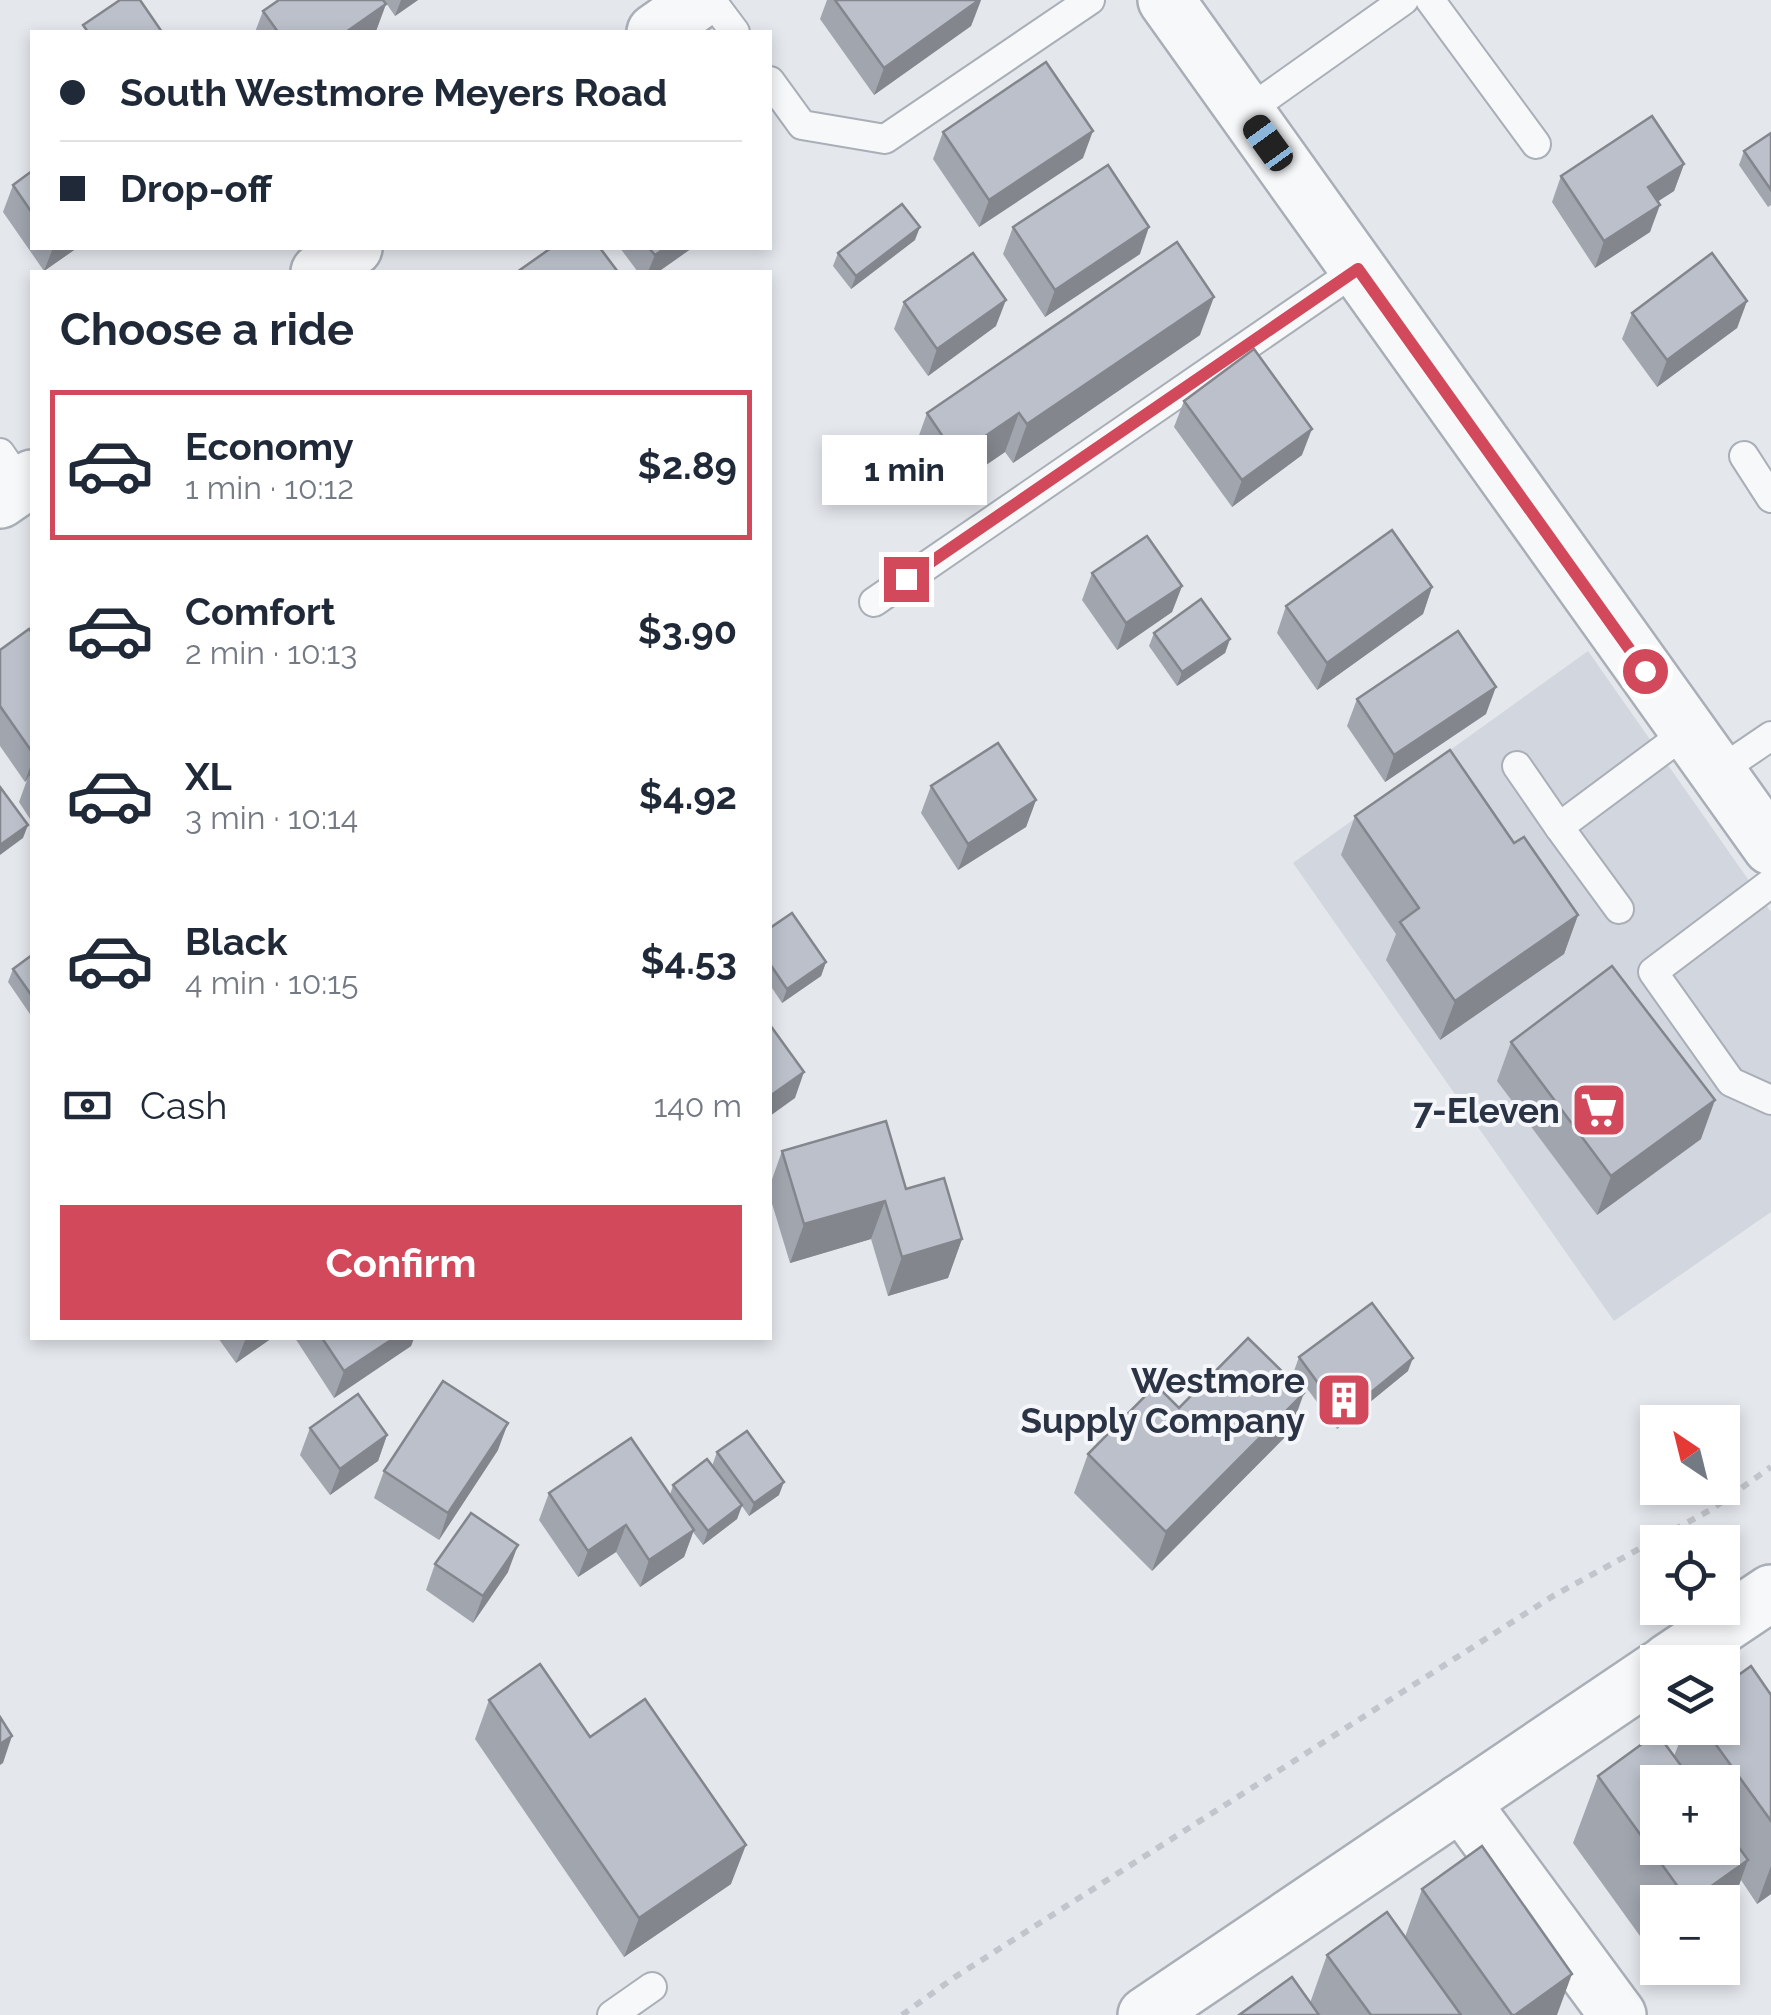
<!DOCTYPE html>
<meta charset="utf-8">
<style>
:root{--surface:#fff;--page:#f6f6f7;--text:#1f2937;--muted:#747a83;--line:#e0e1e3;--accent:#d1495b}
body{margin:0;font-family:Raleway,sans-serif;background:var(--page);color:var(--text);height:100vh;display:flex;flex-direction:column;font-size:38px;white-space:nowrap}
*{box-sizing:border-box;margin:0}
p{font-size:32px;color:var(--muted)}
.icon{flex:none;width:55px;height:55px;fill:none;stroke:currentColor;stroke-width:2;stroke-linecap:round;stroke-linejoin:round}
.map{position:relative;flex:1;overflow:hidden}
.drawer{position:absolute;left:30px;top:270px;width:742px;height:1070px;display:flex;flex-direction:column;background:var(--surface);border-radius:0px;box-shadow:0 5px 15px #0003}
.drawer>*{flex:none}
.guide{position:absolute;left:30px;top:30px;width:742px;height:220px;border-radius:0px;box-shadow:0 5px 15px #0003;display:grid;align-content:center;height:220px;padding:0 30px;background:var(--surface)}
.needle{width:65px;rotate:325deg}
.fabs{position:absolute;left:1640px;top:1405px;display:grid;gap:20px}
.fabs a{display:grid;place-items:center;width:100px;height:100px;border-radius:0px;background:var(--surface);box-shadow:0 5px 15px #0003;font-size:50px}
.end{position:absolute;width:45px;height:45px;margin:-22px;border:12px solid #d1495b;background:#fff;box-shadow:0 0 0 5px #fff}
.from{border-radius:50%}
.bubble{position:absolute;height:70px;border-radius:0px;background:var(--surface);box-shadow:0 5px 15px #0003;font-size:32px;font-weight:700;line-height:70px;text-align:center}
.car{position:absolute;width:30px;height:60px;margin:-30px -15px;border-radius:12px;box-shadow:0 0 8px 2px #0007;background:linear-gradient(#222 24%,#8ab4d8 0 40%,#222 0 76%,#8ab4d8 0 86%,#222 0)}
.guide b{display:flex;align-items:center;gap:35px;height:95px;font-size:38px}
.guide b+b{border-top:2px solid var(--line)}
.guide i{width:25px;height:25px;background:var(--text)}
ul{padding:0;list-style:none}
li{display:flex;align-items:center;gap:30px;height:150px;margin:0 20px 15px;padding:0 10px;border:5px solid transparent;border-radius:0px}
li div{flex:1}
li b{display:block;font-size:38px}
li em{font-style:normal;font-weight:700}
li.selected{border-color:var(--accent)}
li>.icon{width:90px;height:90px;stroke-width:1.5}
h2{padding:0 30px;font-size:45px;line-height:120px}
.pay{display:flex;align-items:center;gap:25px;height:110px;padding:0 30px;font-size:38px}
.pay p{margin-inline-start:auto}
.button{display:flex;gap:20px;margin-top:auto;padding:20px 30px}
.button a{flex:1;height:115px;border-radius:0px;background:var(--accent);color:#fff;font-size:40px;font-weight:700;line-height:115px;text-align:center}
.map>svg:first-child{display:block}
.built{fill:#d2d6de}
.lines{fill:none;stroke-linecap:round;stroke-linejoin:round}
.service-casing{stroke:#a9aeb7;stroke-width:32}
.minor-casing{stroke:#a9aeb7;stroke-width:60}
.tertiary-casing{stroke:#a9aeb7;stroke-width:60}
.path{stroke:#c2c5cb;stroke-width:6;stroke-dasharray:8 8;stroke-linecap:butt}
.service{stroke:#f7f8fa;stroke-width:28}
.minor{stroke:#f7f8fa;stroke-width:55}
.tertiary{stroke:#f7f8fa;stroke-width:55}
.wall{fill:#a1a5ae;fill-rule:evenodd}
.shaded-wall{fill:#83868d}
.building{fill:#bbc0ca;stroke:#83868d;stroke-width:2.5}
.route{stroke:#d1495b;stroke-width:12}
.labels{text-anchor:middle;dominant-baseline:central;stroke-width:8;stroke-linejoin:round;paint-order:stroke}
.poi-label{font-size:35px;font-weight:bold;fill:#2b3445;stroke:#f4f6f9;text-anchor:end}
</style>
<div class="map">
<svg width="1771" height="2015" viewBox="0 0 1771 2015">
<rect width="100%" height="100%" fill="#e4e7ec"/>
<polygon class="built" points="1588,651 1771,912 1771,1212 1614,1321 1293,863"/>
<g class="lines">
<g class="service-casing">
<g id="service">
<polyline points="711,0 735,32"/>
<polyline points="1430,0 1536,144"/>
<polyline points="770,81 802,125 885,139 1090,0"/>
<polyline points="1246,112 1404,0"/>
<polyline points="0,453 22,485"/>
<polyline points="1744,456 1771,498"/>
<polyline points="874,602 1358,269"/>
<polyline points="1517,766 1559,827"/>
<polyline points="1718,772 1771,736"/>
<polyline points="1771,883 1653,972 1731,1082 1771,1100"/>
<polyline points="1619,909 1559,827 1688,731"/>
<polyline points="612,2015 652,1987"/>
</g>
</g>
<g class="minor-casing">
<g id="minor">
<polyline points="655,32 700,0"/>
<polyline points="319,272 354,248"/>
<polyline points="0,500 32,478"/>
<polyline points="1668,1662 1771,1593"/>
<polyline points="1461,1802 1618,2015"/>
<polyline points="1146,2015 1658,1669"/>
</g>
</g>
<g class="tertiary-casing">
<polyline id="tertiary" points="1166,0 1771,847"/>
</g>
<polyline class="path" points="902,2015 955,1977 1553,1596 1712,1509 1771,1467"/>
<use href="#service" class="service"/>
<use href="#minor" class="minor"/>
<use href="#tertiary" class="tertiary"/>
</g>
<g class="wall">
<polygon points="384,0 418,0 395,16"/>
<polygon points="827,0 981,0 971,26 874,95 820,19"/>
<polygon points="386,4 376,31 374,32 255,32 263,11"/>
<polygon points="943,132 1083,158 979,227 933,159"/>
<polygon points="1771,133 1771,205 1768,207 1739,165 1744,151"/>
<polygon points="1684,164 1674,191 1657,202 1650,232 1595,268 1552,202 1561,176"/>
<polygon points="32,171 32,248 77,248 44,271 3,212 13,185"/>
<polygon points="1013,227 1140,254 1045,317 1003,254"/>
<polygon points="915,240 851,289 833,266 838,253"/>
<polygon points="620,248 692,248 658,272 638,272"/>
<polygon points="1747,301 1737,328 1657,387 1622,339 1632,313"/>
<polygon points="904,302 996,326 928,376 894,329"/>
<polygon points="1200,335 1013,463 1005,452 942,495 913,452 927,413"/>
<polygon points="1184,401 1302,455 1232,507 1174,427"/>
<polygon points="1092,573 1182,586 1172,612 1117,650 1082,600"/>
<polygon points="1432,587 1423,614 1317,690 1277,633 1286,606"/>
<polygon points="32,633 32,822 19,802 27,780 25,782 0,746 0,650"/>
<polygon points="1154,633 1230,639 1225,653 1177,686 1149,646"/>
<polygon points="1357,699 1486,714 1385,782 1347,726"/>
<polygon points="931,786 1036,800 1026,827 958,870 921,813"/>
<polygon points="1355,816 1514,843 1578,915 1564,954 1440,1040 1386,960 1396,934 1341,855"/>
<polygon points="770,928 826,962 821,976 782,1003 770,985"/>
<polygon points="32,955 32,1017 8,982 13,969"/>
<polygon points="1511,1042 1701,1139 1597,1215 1497,1081"/>
<polygon points="782,1151 906,1189 962,1239 948,1278 888,1296 871,1239 790,1263 770,1197 770,1185"/>
<polygon points="218,1338 272,1338 236,1363"/>
<polygon points="295,1338 414,1338 411,1346 334,1398"/>
<polygon points="1299,1357 1408,1371 1337,1429 1294,1371"/>
<polygon points="1179,1408 1290,1432 1152,1571 1074,1493 1088,1454"/>
<polygon points="310,1428 387,1435 378,1461 330,1495 300,1455"/>
<polygon points="498,1450 439,1540 374,1498 384,1471"/>
<polygon points="717,1452 779,1495 749,1516 742,1506 737,1519 703,1545 693,1532 684,1557 640,1587 616,1552 578,1577 539,1520 549,1493 670,1495 673,1485 712,1466"/>
<polygon points="435,1564 508,1572 473,1623 426,1590"/>
<path d="M1771 1691V1894L1757 1904 1741 1880 1722 1928V1902H1658V1961L1573 1843 1598 1776 1674 1756 1685 1728H1722L1770 1693ZM1658 1782H1722V1848Z"/>
<polygon points="489,1700 590,1737 731,1884 624,1957 475,1739"/>
<polygon points="1422,1889 1557,2015 1239,2015 1310,2003 1327,1955 1405,1937"/>
</g>
<g class="shaded-wall">
<polygon points="401,0 418,0 395,16"/>
<polygon points="981,0 971,26 874,95 884,68"/>
<polygon points="386,4 376,31 374,32 346,32"/>
<polygon points="1093,131 1083,158 979,227 989,200"/>
<polygon points="1684,164 1674,191 1638,214 1648,187"/>
<polygon points="1660,205 1650,232 1595,268 1604,241"/>
<polygon points="920,227 915,240 851,289 856,276"/>
<polygon points="1149,227 1140,254 1045,317 1055,290"/>
<polygon points="53,248 77,248 44,271"/>
<polygon points="665,248 692,248 658,272 648,272 655,255"/>
<polygon points="1214,297 1200,335 1013,463 1027,424"/>
<polygon points="1006,300 996,326 928,376 937,349"/>
<polygon points="1747,301 1737,328 1657,387 1667,360"/>
<polygon points="1019,413 1005,452 942,495 956,456"/>
<polygon points="1312,429 1302,455 1232,507 1242,480"/>
<polygon points="1182,586 1172,612 1117,650 1126,623"/>
<polygon points="1432,587 1423,614 1317,690 1327,663"/>
<polygon points="1230,639 1225,653 1177,686 1182,672"/>
<polygon points="1496,687 1486,714 1385,782 1394,755"/>
<polygon points="32,761 32,777 29,776 25,782"/>
<polygon points="1036,800 1026,827 958,870 968,844"/>
<polygon points="28,825 23,838 0,855 0,845"/>
<polygon points="1578,915 1564,954 1440,1040 1455,1001"/>
<polygon points="826,962 821,976 782,1003 787,989"/>
<polygon points="804,1072 795,1098 770,1116 770,1096"/>
<polygon points="1715,1100 1701,1139 1597,1215 1611,1176"/>
<polygon points="885,1201 871,1239 790,1263 804,1224"/>
<polygon points="962,1239 948,1278 888,1296 902,1257"/>
<polygon points="246,1338 272,1338 236,1363"/>
<polygon points="394,1338 414,1338 411,1346 334,1398 344,1371"/>
<polygon points="1413,1358 1408,1371 1337,1429 1342,1416"/>
<polygon points="1304,1393 1290,1432 1152,1571 1166,1532"/>
<polygon points="508,1423 498,1450 439,1540 448,1513"/>
<polygon points="387,1435 378,1461 330,1495 340,1469"/>
<polygon points="784,1482 779,1495 749,1516 754,1503"/>
<polygon points="742,1505 737,1519 703,1545 708,1531"/>
<polygon points="626,1525 616,1552 578,1577 588,1551"/>
<polygon points="694,1530 684,1557 640,1587 649,1560"/>
<polygon points="518,1545 508,1572 473,1623 483,1596"/>
<polygon points="12,1736 3,1763 0,1765 0,1744"/>
<polygon points="746,1845 731,1884 624,1957 639,1918"/>
<polygon points="1748,1860 1724,1927 1722,1928 1722,1902 1689,1902"/>
<polygon points="1771,1866 1771,1894 1757,1904"/>
<polygon points="1572,1974 1557,2015 1515,2015"/>
</g>
<g class="building">
<polygon points="120,0 140,0 162,32 88,32 83,25"/>
<polygon points="279,0 383,0 386,4 346,32 278,32 263,11"/>
<polygon points="835,0 979,0 884,68"/>
<polygon points="1046,62 1093,131 989,200 943,132"/>
<polygon points="1652,116 1684,164 1648,187 1660,205 1604,241 1561,176"/>
<polygon points="1771,133 1771,190 1744,151"/>
<polygon points="1108,165 1149,227 1055,290 1013,227"/>
<polygon points="32,171 32,213 13,185"/>
<polygon points="902,204 920,227 856,276 838,253"/>
<polygon points="1177,242 1214,297 1027,424 1019,413 956,456 927,413"/>
<polygon points="551,248 600,248 618,272 517,272"/>
<polygon points="649,248 665,248 655,255"/>
<polygon points="973,253 1006,300 937,349 904,302"/>
<polygon points="1712,253 1747,301 1667,360 1632,313"/>
<polygon points="1254,349 1312,429 1242,480 1184,401"/>
<polygon points="1392,530 1432,587 1327,663 1286,606"/>
<polygon points="1147,536 1182,586 1126,623 1092,573"/>
<polygon points="1201,599 1230,639 1182,672 1154,633"/>
<polygon points="29,629 32,633 32,752 0,706 0,650"/>
<polygon points="1458,631 1496,687 1394,755 1357,699"/>
<polygon points="998,743 1036,800 968,844 931,786"/>
<polygon points="1450,750 1514,843 1524,837 1578,915 1455,1001 1400,922 1419,908 1355,816"/>
<polygon points="0,787 28,825 0,845"/>
<polygon points="792,913 826,962 787,989 770,964 770,928"/>
<polygon points="32,955 32,996 13,969"/>
<polygon points="1612,966 1715,1100 1611,1176 1511,1042"/>
<polygon points="770,1025 804,1072 770,1096"/>
<polygon points="886,1121 906,1189 944,1178 962,1239 902,1257 885,1201 804,1224 782,1151"/>
<polygon points="1372,1303 1413,1358 1342,1416 1299,1357"/>
<polygon points="322,1338 394,1338 344,1371"/>
<polygon points="1248,1338 1304,1393 1166,1532 1088,1454 1156,1385 1179,1408"/>
<polygon points="443,1381 508,1423 448,1513 384,1471"/>
<polygon points="358,1394 387,1435 340,1469 310,1428"/>
<polygon points="747,1431 784,1482 754,1503 717,1452"/>
<polygon points="631,1438 694,1530 649,1560 626,1525 588,1551 549,1493"/>
<polygon points="707,1459 742,1505 708,1531 673,1485"/>
<polygon points="471,1513 518,1545 483,1596 435,1564"/>
<polygon points="540,1664 590,1737 645,1699 746,1845 639,1918 489,1700"/>
<polygon points="1751,1666 1771,1695 1771,1821 1704,1728 1722,1728 1722,1687"/>
<polygon points="0,1717 12,1736 0,1744"/>
<polygon points="1657,1733 1693,1782 1658,1782 1658,1848 1722,1848 1722,1824 1748,1860 1689,1902 1598,1776"/>
<polygon points="1482,1846 1572,1974 1515,2015 1512,2015 1422,1889"/>
<polygon points="1387,1912 1461,2015 1371,2015 1327,1955"/>
<polygon points="1292,1977 1319,2015 1239,2015"/>
</g>
<g class="lines">
<polyline class="route" points="906,579 1358,269 1645,671"/>
</g>
<defs>
<g id="supermarket-square" transform="scale(2.875)"><rect x="-9" y="-9" width="18" height="18" rx="4" fill="#d1495b" stroke="#f4f6f9"/><path d="M-6-5.5h2.5l.6 2H6L4.5 2H-2.5L-4.4-4H-6ZM-1.5 3.2a1.3 1.3 0 1 0 .1 0ZM3 3.2a1.3 1.3 0 1 0 .1 0Z" fill="#fff"/></g>
<g id="building-square" transform="scale(2.875)"><rect x="-9" y="-9" width="18" height="18" rx="4" fill="#d1495b" stroke="#f4f6f9"/><path d="M-4-6H4V6H1V3H-1V6H-4ZM-2.5-4.3h1.7v1.8h-1.7ZM.8-4.3h1.7v1.8H.8ZM-2.5-1h1.7V.8h-1.7ZM.8-1h1.7V.8H.8Z" fill="#fff"/></g>
</defs>
<g fill-rule="evenodd">
<use href="#supermarket-square" x="1599" y="1110"/>
<use href="#building-square" x="1344" y="1400"/>
</g>
<g class="labels">
<g class="poi-label">
<text x="1560" y="1110">7-Eleven</text>
<text x="1305" y="1380">Westmore<tspan x="1305" dy="40">Supply Company</tspan></text>
</g>
</g>
</svg>
<div class="fabs">
<a><svg class="needle" viewBox="-14 -14 28 28"><path d="M0-13l5 13h-10z" fill="#e53935"/><path d="M0 13l5-13h-10z" fill="#747a83"/></svg></a>
<a><svg class="icon" aria-label="locate" viewBox="0 0 24 24"><circle cx="12" cy="12" r="6"/><path d="M12 2v4M12 18v4M2 12h4M18 12h4"/></svg></a>
<a><svg class="icon" aria-label="layers" viewBox="0 0 24 24"><path d="M12 4l9 5-9 5-9-5zM3 14l9 5 9-5"/></svg></a>
<a>+</a>
<a>−</a>
</div>
<i class="end from" style="left:1645px;top:671px"></i>
<i class="end" style="left:906px;top:579px"></i>
<div class="bubble" style="left:822px;top:435px;width:165px">1 min</div>
<i class="car" style="left:1268px;top:143px;rotate:324deg"></i>
<div class="guide">
<b><i class="from"></i>South Westmore Meyers Road</b>
<b><i></i>Drop-off</b>
</div>
<section class="drawer">
<h2>Choose a ride</h2>
<ul>
<li class="selected"><svg class="icon" aria-label="car" viewBox="0 0 24 24"><path d="M5 17H2v-5l4-1 3-4h7l3 4 3 1v5h-3M9 17h6M6 11h13"/><circle cx="7" cy="17" r="2"/><circle cx="17" cy="17" r="2"/></svg><div><b>Economy</b><p>1 min · 10:12</p></div><em>$2.89</em></li>
<li><svg class="icon" aria-label="car" viewBox="0 0 24 24"><path d="M5 17H2v-5l4-1 3-4h7l3 4 3 1v5h-3M9 17h6M6 11h13"/><circle cx="7" cy="17" r="2"/><circle cx="17" cy="17" r="2"/></svg><div><b>Comfort</b><p>2 min · 10:13</p></div><em>$3.90</em></li>
<li><svg class="icon" aria-label="car" viewBox="0 0 24 24"><path d="M5 17H2v-5l4-1 3-4h7l3 4 3 1v5h-3M9 17h6M6 11h13"/><circle cx="7" cy="17" r="2"/><circle cx="17" cy="17" r="2"/></svg><div><b>XL</b><p>3 min · 10:14</p></div><em>$4.92</em></li>
<li><svg class="icon" aria-label="car" viewBox="0 0 24 24"><path d="M5 17H2v-5l4-1 3-4h7l3 4 3 1v5h-3M9 17h6M6 11h13"/><circle cx="7" cy="17" r="2"/><circle cx="17" cy="17" r="2"/></svg><div><b>Black</b><p>4 min · 10:15</p></div><em>$4.53</em></li>
</ul>
<div class="pay"><svg class="icon" aria-label="cash" viewBox="0 0 24 24"><path d="M3 7h18v10H3z"/><circle cx="12" cy="12" r="2"/></svg>Cash<p>140 m</p></div>
<div class="button"><a>Confirm</a></div>
</section>
</div>
